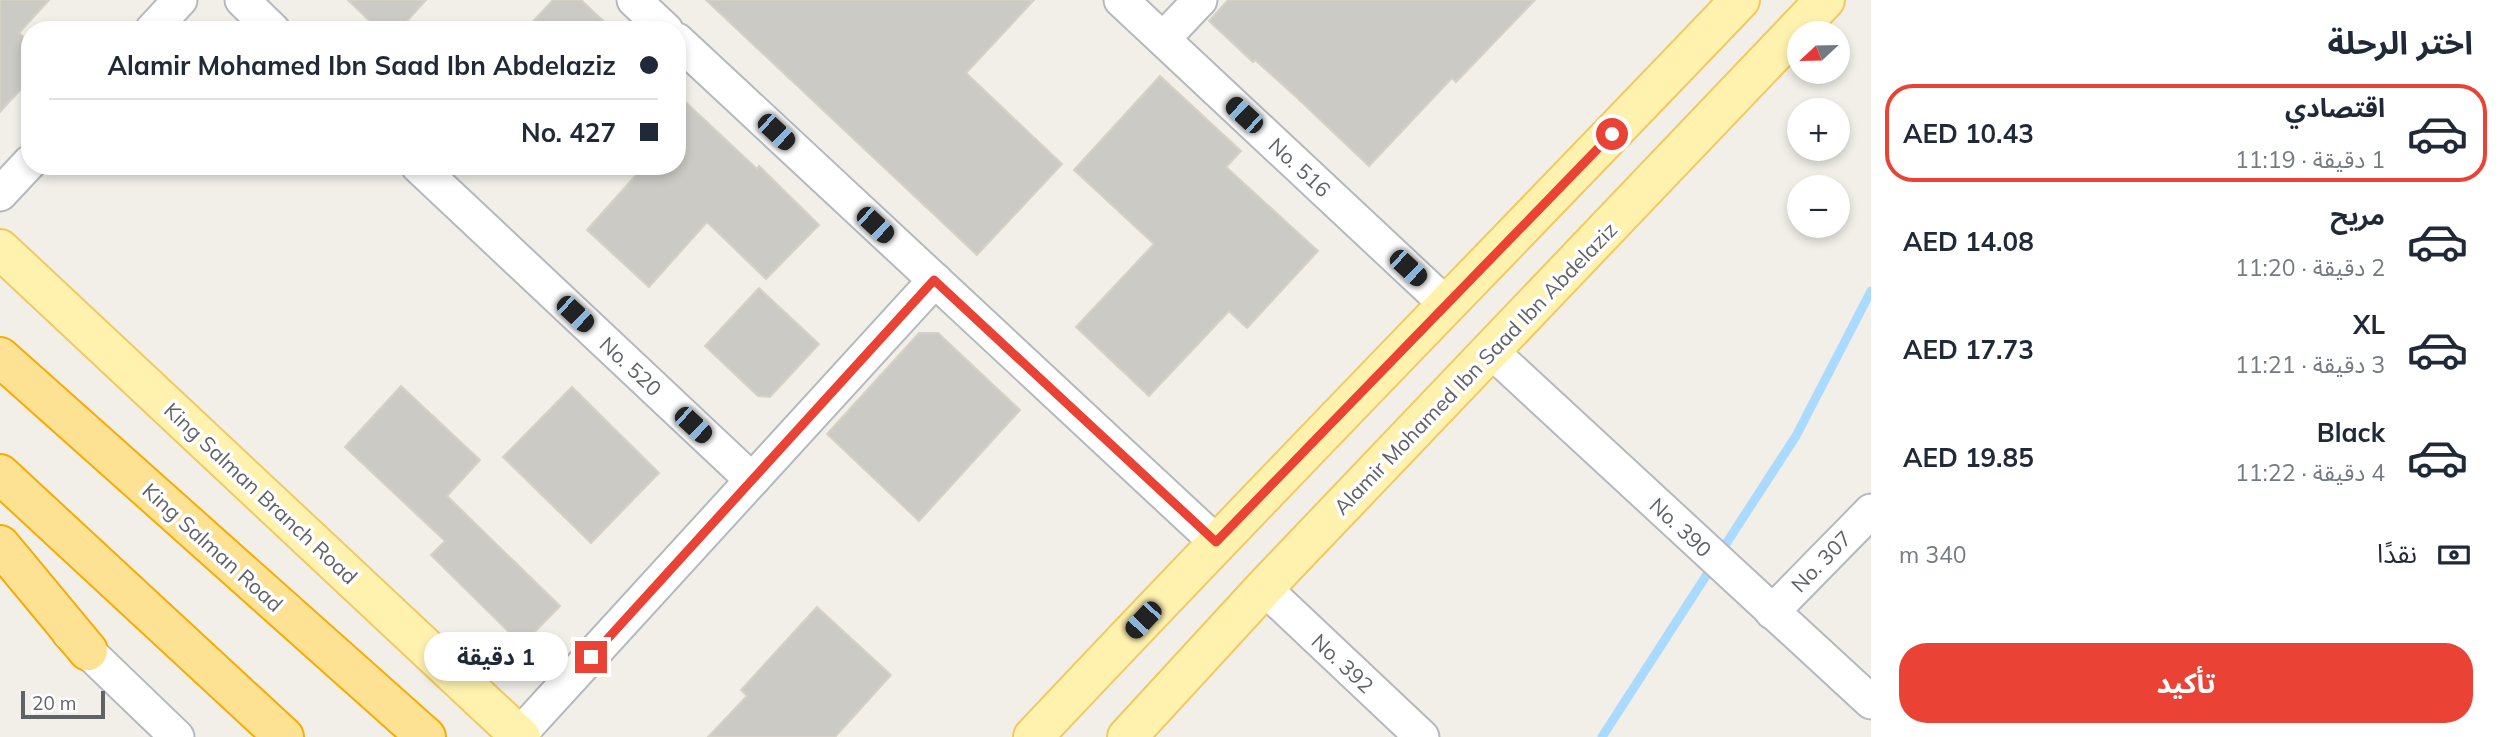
<!DOCTYPE html>
<html lang="ar">
<meta charset="utf-8">
<style>
:root{--surface:#fff;--page:#f2f2f3;--text:#1f2937;--muted:#747a83;--line:#e0e1e3;--accent:#ea4335}
body{margin:0;font-family:Mulish,"Noto Sans Arabic",sans-serif;background:var(--page);color:var(--text);direction:rtl;height:100vh;display:flex;flex-direction:column;font-size:26px;white-space:nowrap}
*{box-sizing:border-box;margin:0}
p{font-size:23px;color:var(--muted)}
.icon{flex:none;width:38px;height:38px;fill:none;stroke:currentColor;stroke-width:2;stroke-linecap:round;stroke-linejoin:round}
.map{position:relative;flex:1;overflow:hidden;direction:ltr}
.sheet{display:flex;flex-direction:column;background:var(--surface);width:630px}
.sheet>*{flex:none}
.banner{position:absolute;left:21px;top:21px;width:665px;height:154px;border-radius:28px;box-shadow:0 4px 10px #0003;direction:rtl;display:grid;align-content:center;height:154px;padding:0 28px;background:var(--surface)}
.needle{width:46px;rotate:248deg}
.fabs{position:absolute;left:1787px;top:21px;display:grid;gap:14px}
.fabs a{display:grid;place-items:center;width:63px;height:63px;border-radius:50%;background:var(--surface);box-shadow:0 4px 10px #0003;font-size:35px}
.scale{position:absolute;left:21px;bottom:18px;width:84px;box-sizing:border-box;padding-left:7px;border:4px solid #5f6368;border-top:0;font-size:19px;line-height:24px;white-space:nowrap;color:#5f6368;-webkit-text-stroke:5px #fff;paint-order:stroke}
.end{position:absolute;width:32px;height:32px;margin:-16px;border:9px solid #ea4335;background:#fff;box-shadow:0 0 0 4px #fff}
.from{border-radius:50%}
.bubble{position:absolute;height:49px;border-radius:24px;background:var(--surface);box-shadow:0 4px 10px #0003;font-size:23px;font-weight:700;line-height:49px;text-align:center;direction:rtl}
.car{position:absolute;width:21px;height:42px;margin:-21px -10px;border-radius:9px;box-shadow:0 0 5px 2px #0007;background:linear-gradient(#222 24%,#8ab4d8 0 40%,#222 0 76%,#8ab4d8 0 86%,#222 0)}
.banner b{display:flex;align-items:center;gap:24px;height:66px;font-size:26px}
.banner b+b{border-top:2px solid var(--line)}
.banner i{width:18px;height:18px;background:var(--text)}
ul{padding:0;list-style:none}
li{display:flex;align-items:center;gap:21px;height:98px;margin:0 14px 10px;padding:0 14px;border:4px solid transparent;border-radius:28px}
li div{flex:1}
li b{display:block;font-size:26px}
li em{font-style:normal;font-weight:700}
li.current{border-color:var(--accent)}
li>.icon{width:63px;height:63px;stroke-width:1.5}
h2{padding:0 28px;font-size:32px;line-height:84px}
.pay{display:flex;align-items:center;gap:18px;height:77px;padding:0 28px;font-size:26px}
.pay p{margin-inline-start:auto}
.button{display:flex;gap:14px;margin-top:auto;padding:14px 28px}
.button a{flex:1;height:80px;border-radius:28px;background:var(--accent);color:#fff;font-size:28px;font-weight:700;line-height:80px;text-align:center}
main{display:flex;flex:1;min-height:0}
.map>svg:first-child{display:block}
.lines{fill:none;stroke-linecap:round;stroke-linejoin:round}
.stream{stroke:#aadaff;stroke-width:9}
.building{fill:#cccac5;stroke:#d6d1c6;stroke-width:2}
.minor-casing{stroke:#b5b8bc;stroke-width:37}
.major-casing{stroke:#f2c960;stroke-width:42}
.highway-casing{stroke:#f9ab00;stroke-width:42}
.minor{stroke:#fff;stroke-width:33}
.major{stroke:#fff2af;stroke-width:38}
.highway{stroke:#fde293;stroke-width:38}
.route{stroke:#ea4335;stroke-width:9}
.labels{text-anchor:middle;dominant-baseline:central;stroke-width:7;stroke-linejoin:round;paint-order:stroke}
.street-label{font-size:21px;fill:#5f6368;stroke:#fff}
</style>
<main>
<section class="sheet">
<h2>اختر الرحلة</h2>
<ul>
<li class="current"><svg class="icon" aria-label="car" viewBox="0 0 24 24"><path d="M5 17H2v-5l4-1 3-4h7l3 4 3 1v5h-3M9 17h6M6 11h13"/><circle cx="7" cy="17" r="2"/><circle cx="17" cy="17" r="2"/></svg><div><b>اقتصادي</b><p>1 دقيقة · 11:19</p></div><em>AED 10.43</em></li>
<li><svg class="icon" aria-label="car" viewBox="0 0 24 24"><path d="M5 17H2v-5l4-1 3-4h7l3 4 3 1v5h-3M9 17h6M6 11h13"/><circle cx="7" cy="17" r="2"/><circle cx="17" cy="17" r="2"/></svg><div><b>مريح</b><p>2 دقيقة · 11:20</p></div><em>AED 14.08</em></li>
<li><svg class="icon" aria-label="car" viewBox="0 0 24 24"><path d="M5 17H2v-5l4-1 3-4h7l3 4 3 1v5h-3M9 17h6M6 11h13"/><circle cx="7" cy="17" r="2"/><circle cx="17" cy="17" r="2"/></svg><div><b>XL</b><p>3 دقيقة · 11:21</p></div><em>AED 17.73</em></li>
<li><svg class="icon" aria-label="car" viewBox="0 0 24 24"><path d="M5 17H2v-5l4-1 3-4h7l3 4 3 1v5h-3M9 17h6M6 11h13"/><circle cx="7" cy="17" r="2"/><circle cx="17" cy="17" r="2"/></svg><div><b>Black</b><p>4 دقيقة · 11:22</p></div><em>AED 19.85</em></li>
</ul>
<div class="pay"><svg class="icon" aria-label="cash" viewBox="0 0 24 24"><path d="M3 7h18v10H3z"/><circle cx="12" cy="12" r="2"/></svg>نقدًا<p>340 m</p></div>
<div class="button"><a>تأكيد</a></div>
</section>
<div class="map">
<svg width="1871" height="737" viewBox="0 0 1871 737">
<rect width="100%" height="100%" fill="#f1efe8"/>
<g class="lines">
<g class="stream">
<polyline points="1720,553 1796,436 1871,291"/>
<polyline points="1602,737 1713,565"/>
</g>
</g>
<g class="building">
<polygon points="0,0 49,0 19,33 30,43 30,79 0,112"/>
<polygon points="348,0 426,0 399,30 379,30"/>
<polygon points="553,0 581,0 613,30 525,30"/>
<polygon points="706,0 1034,0 966,73 1062,164 977,255"/>
<polygon points="1228,0 1535,0 1456,82 1452,78 1369,166 1293,94 1255,60 1253,62 1209,21"/>
<polygon points="1160,76 1241,151 1226,167 1318,251 1247,328 1229,311 1149,396 1076,327 1154,244 1074,170"/>
<polygon points="677,94 757,169 759,166 819,225 766,279 707,222 649,287 587,230 644,166 677,166"/>
<polygon points="759,288 819,344 770,397 758,396 705,346"/>
<polygon points="919,333 938,333 1020,410 919,521 827,434"/>
<polygon points="401,386 480,460 447,496 560,606 522,645 431,555 445,541 345,447"/>
<polygon points="572,387 659,473 591,543 503,457"/>
<polygon points="817,607 891,675 835,737 708,737 747,696 741,690"/>
</g>
<g class="lines">
<g class="minor-casing">
<g id="minor">
<polyline points="242,0 273,30"/>
<polyline points="634,0 666,30"/>
<polyline points="1121,0 1448,306"/>
<polyline points="152,30 180,0"/>
<polyline points="1163,39 1200,0"/>
<polyline points="677,40 1216,542"/>
<polyline points="418,166 752,480"/>
<polyline points="0,194 30,162"/>
<polyline points="1491,351 1871,702"/>
<polyline points="1264,588 1422,737"/>
<polyline points="1772,612 1871,511"/>
<polyline points="69,633 177,737"/>
<polyline points="519,735 935,280"/>
</g>
</g>
<g class="major-casing">
<g id="major">
<polyline points="0,249 521,737"/>
<path d="M1033 737C1266 489 1505 246 1740 0"/>
<polyline points="1127,737 1264,588 1825,0"/>
</g>
</g>
<g class="highway-casing">
<g id="highway">
<polyline points="0,357 426,737"/>
<polyline points="0,474 284,737"/>
<polyline points="0,545 88,651"/>
</g>
</g>
<use href="#minor" class="minor"/>
<use href="#major" class="major"/>
<use href="#highway" class="highway"/>
</g>
<g class="lines">
<polyline class="route" points="591,657 934,280 1216,542 1612,134"/>
</g>
<g class="labels">
<g class="street-label">
<text transform="translate(1300 167) rotate(43)">No. 516</text>
<text transform="translate(631 366) rotate(43)">No. 520</text>
<text transform="translate(1475 368) rotate(-46)">Alamir Mohamed Ibn Saad Ibn Abdelaziz</text>
<text transform="translate(261 493) rotate(43)">King Salman Branch Road</text>
<text transform="translate(1681 527) rotate(43)">No. 390</text>
<text transform="translate(213 547) rotate(42)">King Salman Road</text>
<text transform="translate(1821 561) rotate(-46)">No. 307</text>
<text transform="translate(1343 663) rotate(43)">No. 392</text>
</g>
</g>
</svg>
<div class="fabs">
<a><svg class="needle" viewBox="-14 -14 28 28"><path d="M0-13l5 13h-10z" fill="#e53935"/><path d="M0 13l5-13h-10z" fill="#747a83"/></svg></a>
<a>+</a>
<a>−</a>
</div>
<div class="scale">20 m</div>
<i class="end from" style="left:1612px;top:134px"></i>
<i class="end" style="left:591px;top:657px"></i>
<div class="bubble" style="left:424px;top:632px;width:144px">1 دقيقة</div>
<i class="car" style="left:1244px;top:115px;rotate:313deg"></i>
<i class="car" style="left:776px;top:132px;rotate:133deg"></i>
<i class="car" style="left:875px;top:225px;rotate:133deg"></i>
<i class="car" style="left:1408px;top:268px;rotate:133deg"></i>
<i class="car" style="left:575px;top:314px;rotate:133deg"></i>
<i class="car" style="left:693px;top:425px;rotate:133deg"></i>
<i class="car" style="left:1143px;top:620px;rotate:223deg"></i>
<div class="banner">
<b><i class="from"></i>Alamir Mohamed Ibn Saad Ibn Abdelaziz</b>
<b><i></i>No. 427</b>
</div>
</div>
</main>
